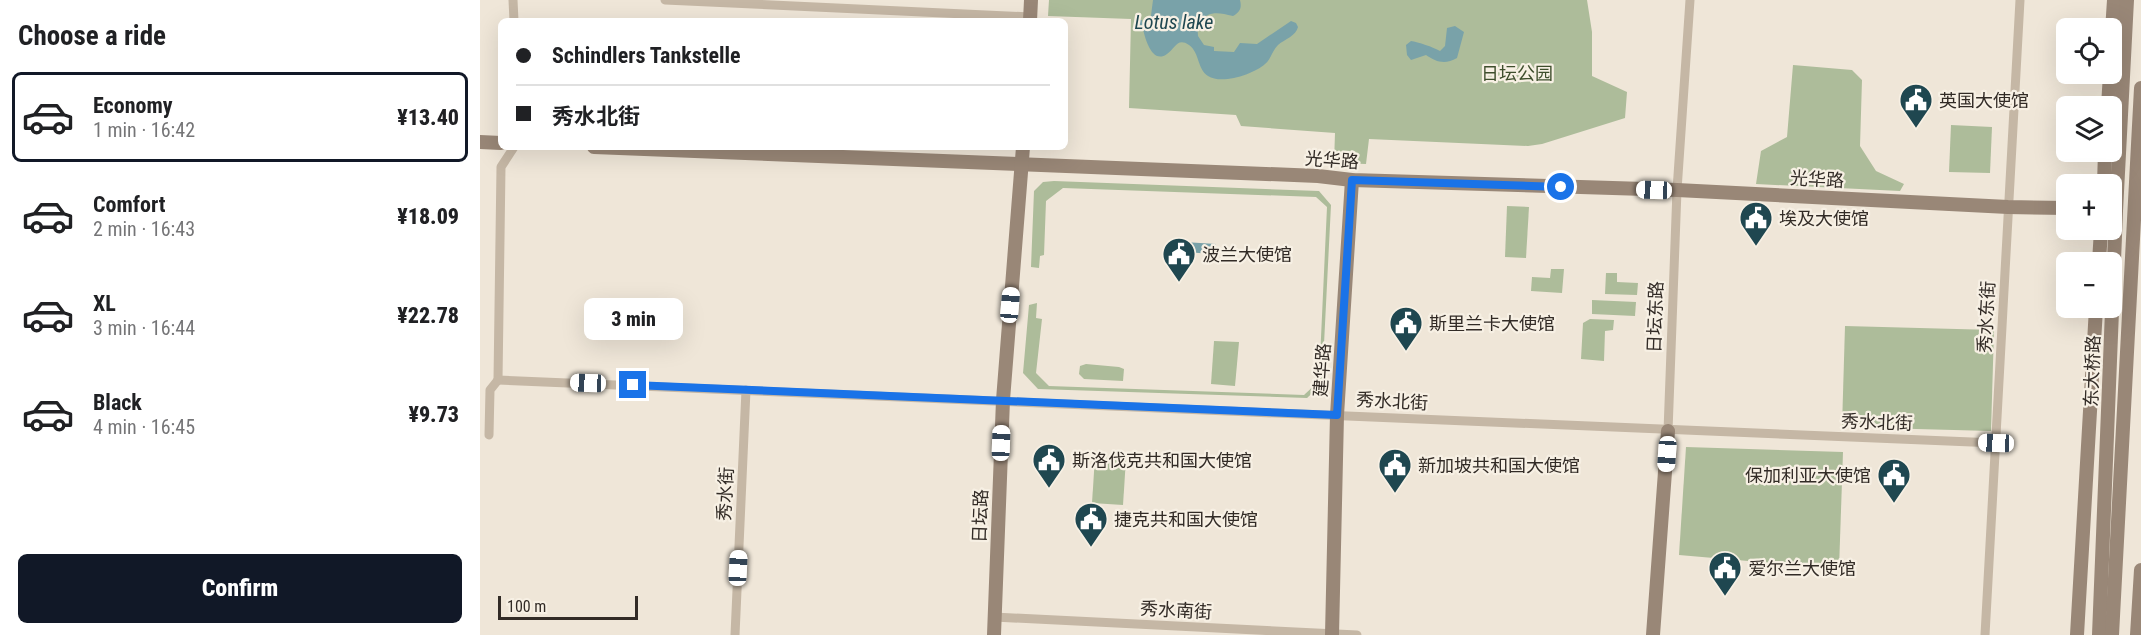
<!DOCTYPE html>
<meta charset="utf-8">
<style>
:root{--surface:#fff;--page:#f6f6f6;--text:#202124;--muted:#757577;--line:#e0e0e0;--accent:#111827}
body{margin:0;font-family:"Roboto Condensed","Noto Sans SC",sans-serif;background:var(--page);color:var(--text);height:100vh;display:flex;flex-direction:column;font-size:22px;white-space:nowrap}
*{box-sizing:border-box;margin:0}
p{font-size:20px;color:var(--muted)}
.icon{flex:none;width:33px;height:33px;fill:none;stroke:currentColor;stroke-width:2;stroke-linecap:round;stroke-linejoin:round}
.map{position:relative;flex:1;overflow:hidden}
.side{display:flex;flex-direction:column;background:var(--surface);width:480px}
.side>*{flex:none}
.guide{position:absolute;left:18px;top:18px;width:570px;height:132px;border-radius:9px;box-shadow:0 6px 24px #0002;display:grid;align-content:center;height:132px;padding:0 18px;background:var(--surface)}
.fabs{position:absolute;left:1576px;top:18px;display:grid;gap:12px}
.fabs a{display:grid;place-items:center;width:66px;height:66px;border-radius:9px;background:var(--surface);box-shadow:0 6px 24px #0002;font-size:30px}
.scale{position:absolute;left:18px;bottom:15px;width:140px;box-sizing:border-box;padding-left:6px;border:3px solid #322b26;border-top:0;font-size:16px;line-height:21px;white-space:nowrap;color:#322b26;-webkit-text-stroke:4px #f7f0e4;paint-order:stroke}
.end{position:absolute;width:27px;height:27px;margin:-14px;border:8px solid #1a73e8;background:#fff;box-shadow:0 0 0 3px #fff}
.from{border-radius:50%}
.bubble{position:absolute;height:42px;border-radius:9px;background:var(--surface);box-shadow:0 6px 24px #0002;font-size:20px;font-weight:800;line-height:42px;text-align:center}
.car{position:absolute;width:18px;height:36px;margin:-18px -9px;border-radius:8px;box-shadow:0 0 4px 2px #0007;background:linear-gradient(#fff 24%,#345 0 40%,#fff 0 76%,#345 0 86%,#fff 0)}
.guide b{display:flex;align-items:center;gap:21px;height:57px;font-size:22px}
.guide b+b{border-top:2px solid var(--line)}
.guide i{width:15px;height:15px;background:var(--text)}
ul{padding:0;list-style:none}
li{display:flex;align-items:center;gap:18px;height:90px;margin:0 12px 9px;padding:0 6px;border:3px solid transparent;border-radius:9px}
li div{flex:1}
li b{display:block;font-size:22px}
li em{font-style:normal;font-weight:800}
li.current{border-color:var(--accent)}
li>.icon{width:54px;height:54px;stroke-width:1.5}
h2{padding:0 18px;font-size:27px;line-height:72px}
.action{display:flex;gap:12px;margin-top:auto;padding:12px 18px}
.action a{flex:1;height:69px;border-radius:9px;background:var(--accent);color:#fff;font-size:24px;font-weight:800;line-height:69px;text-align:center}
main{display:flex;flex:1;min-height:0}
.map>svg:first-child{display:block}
.green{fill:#adbc9a}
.water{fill:#79a2a9}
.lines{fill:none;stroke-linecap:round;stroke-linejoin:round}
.street{stroke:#c5b7a5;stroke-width:9}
.secondary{stroke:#998777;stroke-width:14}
.route{stroke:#1a73e8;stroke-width:8}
.labels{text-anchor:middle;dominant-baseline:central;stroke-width:4.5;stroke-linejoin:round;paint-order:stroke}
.park-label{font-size:18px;fill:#3e4e2c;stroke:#f7f0e4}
.poi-label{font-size:18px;fill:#322b26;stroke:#f7f0e4;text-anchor:start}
.street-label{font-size:18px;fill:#322b26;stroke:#f7f0e4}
.water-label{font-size:20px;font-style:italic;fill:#1f4750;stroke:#f7f0e4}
</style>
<main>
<section class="side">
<h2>Choose a ride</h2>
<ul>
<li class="current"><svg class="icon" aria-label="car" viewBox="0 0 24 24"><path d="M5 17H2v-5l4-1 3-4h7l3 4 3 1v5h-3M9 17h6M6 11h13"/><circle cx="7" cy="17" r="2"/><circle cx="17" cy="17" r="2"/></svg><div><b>Economy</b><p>1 min · 16:42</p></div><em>¥13.40</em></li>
<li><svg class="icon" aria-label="car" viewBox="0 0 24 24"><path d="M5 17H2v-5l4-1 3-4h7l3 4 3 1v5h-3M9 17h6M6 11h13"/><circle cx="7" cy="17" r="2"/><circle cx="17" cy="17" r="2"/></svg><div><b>Comfort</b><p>2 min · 16:43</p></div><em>¥18.09</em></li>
<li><svg class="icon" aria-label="car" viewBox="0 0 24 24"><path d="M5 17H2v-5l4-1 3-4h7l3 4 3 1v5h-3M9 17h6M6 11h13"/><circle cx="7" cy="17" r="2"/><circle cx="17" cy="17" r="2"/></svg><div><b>XL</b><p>3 min · 16:44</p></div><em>¥22.78</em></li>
<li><svg class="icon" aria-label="car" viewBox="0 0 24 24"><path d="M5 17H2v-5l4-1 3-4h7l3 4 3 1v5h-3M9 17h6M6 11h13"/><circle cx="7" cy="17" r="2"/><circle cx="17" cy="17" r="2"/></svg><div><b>Black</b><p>4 min · 16:45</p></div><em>¥9.73</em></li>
</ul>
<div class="action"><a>Confirm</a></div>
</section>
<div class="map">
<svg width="1661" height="635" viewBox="0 0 1661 635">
<rect width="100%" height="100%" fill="#efe6d8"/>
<g class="green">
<polygon points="569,0 1107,0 1112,32 1112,76 1147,92 1145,118 1062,144 1048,146 889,139 886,164 854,163 855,133 761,126 756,115 649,108 651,19 568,16"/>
<polygon points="1313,65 1372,70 1382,80 1380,146 1396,171 1424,184 1420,191 1276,184 1281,151 1307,137"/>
<polygon points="1471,125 1512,127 1510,173 1469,172"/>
<polygon points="574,181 839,191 851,205 842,384 827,398 558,389 543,373 549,305 557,303 556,318 562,319 556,373 569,386 824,395 839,381 847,207 836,197 583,188 566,201 564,255 560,256 559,268 551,267 554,191 563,182"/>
<polygon points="1027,206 1049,207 1046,258 1025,257"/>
<polygon points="1071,269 1084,269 1082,293 1051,291 1052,277 1070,278"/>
<polygon points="1126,273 1137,273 1137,282 1158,283 1157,295 1125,294"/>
<polygon points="1112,300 1156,302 1155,316 1112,314"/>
<polygon points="1110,319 1134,320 1133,330 1125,331 1124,361 1101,359 1103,323"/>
<polygon points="1365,326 1514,330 1511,431 1362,427"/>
<polygon points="734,341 759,342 755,386 731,384"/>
<polygon points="606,364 639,367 644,369 643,381 604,379 599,374 600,366"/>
<polygon points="1206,447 1363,452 1359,569 1199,555"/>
<polygon points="615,457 646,459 643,505 612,503"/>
</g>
<g class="water">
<path d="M673 0H760C762 8 760 12 753 16 737 12 730 11 717 22L718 36 724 45 734 47V51L754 52 760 43 777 44 811 21 816 23 818 27C816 36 805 39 798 45 792 51 791 59 785 64 774 74 742 85 728 76 717 69 720 53 709 45 697 37 695 49 687 54 672 65 665 38 663 29H656L657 20H662V23H670Z"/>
<path d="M975 26 984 32 977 58C965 65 956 62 946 55L931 60 927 55 926 45 931 41C938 42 953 47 960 51L965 46 967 28Z"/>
<polygon points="688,241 736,244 735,254 687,251"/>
</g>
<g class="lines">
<g class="street">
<polyline points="33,0 34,21"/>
<polyline points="185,0 550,17"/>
<path d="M18 380C517 400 1017 424 1516 443"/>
<polyline points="18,380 21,167 34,147"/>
<polyline points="1188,431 1197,190 1210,0"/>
<polyline points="9,435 10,390 18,380"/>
<polyline points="514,617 877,635"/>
<polyline points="255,635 266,390"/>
<polyline points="1505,635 1540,0"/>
</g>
<g class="secondary">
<polyline points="550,21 551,0"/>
<polyline points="1632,31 1634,0"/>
<polyline points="1628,106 1630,74"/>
<polyline points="0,142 21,143"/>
<polyline points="114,147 838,176 872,180 1197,190 1528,207 1587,208"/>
<polyline points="1624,184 1625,152"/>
<polyline points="1619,262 1621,230"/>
<polyline points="514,635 523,400 543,147"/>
<polyline points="852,635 857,415 872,180"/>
<polyline points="1173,635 1188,431"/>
<polyline points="1597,635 1616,308"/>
<polyline points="1619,635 1636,211 1647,0"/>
<polyline points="1632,635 1661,88"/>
<polyline points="1657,635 1661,570"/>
</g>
</g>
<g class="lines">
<polyline class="route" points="153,385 857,415 872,180 1081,187"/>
</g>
<defs>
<g id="civic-pin" transform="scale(1.725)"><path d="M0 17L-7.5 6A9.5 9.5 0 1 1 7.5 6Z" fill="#1f4750" stroke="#f7f0e4"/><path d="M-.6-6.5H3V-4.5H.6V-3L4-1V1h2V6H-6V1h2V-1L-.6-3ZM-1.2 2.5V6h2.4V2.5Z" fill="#fff"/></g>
</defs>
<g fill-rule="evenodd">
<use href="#civic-pin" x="1436" y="100"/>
<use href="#civic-pin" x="1276" y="218"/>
<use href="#civic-pin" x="699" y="254"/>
<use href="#civic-pin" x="926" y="323"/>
<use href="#civic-pin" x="569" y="460"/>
<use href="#civic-pin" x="915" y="465"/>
<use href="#civic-pin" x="1414" y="475"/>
<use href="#civic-pin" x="611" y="519"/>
<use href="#civic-pin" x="1245" y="568"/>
</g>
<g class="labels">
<g class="park-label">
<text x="1037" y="73">日坛公园</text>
</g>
<g class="poi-label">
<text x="1459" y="100">英国大使馆</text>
<text x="1299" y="218">埃及大使馆</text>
<text x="722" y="254">波兰大使馆</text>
<text x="949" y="323">斯里兰卡大使馆</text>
<text x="592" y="460">斯洛伐克共和国大使馆</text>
<text x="938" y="465">新加坡共和国大使馆</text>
<text x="1391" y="475" text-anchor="end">保加利亚大使馆</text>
<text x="634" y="519">捷克共和国大使馆</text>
<text x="1268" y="568">爱尔兰大使馆</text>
</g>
<g class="street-label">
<text transform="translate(852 160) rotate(4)">光华路</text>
<text transform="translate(1337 179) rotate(3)">光华路</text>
<text transform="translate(1175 317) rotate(-88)">日坛东路</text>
<text transform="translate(1506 317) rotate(-87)">秀水东街</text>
<text transform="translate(842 370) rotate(-86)">建华路</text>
<text transform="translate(1612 371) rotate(-88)">东大桥路</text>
<text transform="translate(912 401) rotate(3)">秀水北街</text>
<text transform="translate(1397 422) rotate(2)">秀水北街</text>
<text transform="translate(245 494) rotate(-87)">秀水街</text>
<text transform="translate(500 516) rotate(-88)">日坛路</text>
<text transform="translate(696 610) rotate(3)">秀水南街</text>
</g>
<g class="water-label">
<text x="694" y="22">Lotus lake</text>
</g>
</g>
</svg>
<div class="fabs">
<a><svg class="icon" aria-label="locate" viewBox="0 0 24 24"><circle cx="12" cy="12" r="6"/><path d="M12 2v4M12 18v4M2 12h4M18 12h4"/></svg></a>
<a><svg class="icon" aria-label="layers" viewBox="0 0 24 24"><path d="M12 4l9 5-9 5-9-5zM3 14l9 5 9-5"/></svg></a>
<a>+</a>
<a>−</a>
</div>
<div class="scale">100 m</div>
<i class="end from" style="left:1081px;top:187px"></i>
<i class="end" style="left:153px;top:385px"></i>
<div class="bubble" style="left:104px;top:298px;width:99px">3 min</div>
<i class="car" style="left:1174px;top:190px;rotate:272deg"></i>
<i class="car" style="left:530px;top:305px;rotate:5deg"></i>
<i class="car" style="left:108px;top:383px;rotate:272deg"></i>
<i class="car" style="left:521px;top:443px;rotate:2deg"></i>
<i class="car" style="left:1516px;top:443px;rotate:272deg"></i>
<i class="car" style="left:1187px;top:454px;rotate:184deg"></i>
<i class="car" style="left:258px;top:568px;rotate:3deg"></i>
<div class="guide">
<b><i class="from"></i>Schindlers Tankstelle</b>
<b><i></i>秀水北街</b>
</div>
</div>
</main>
